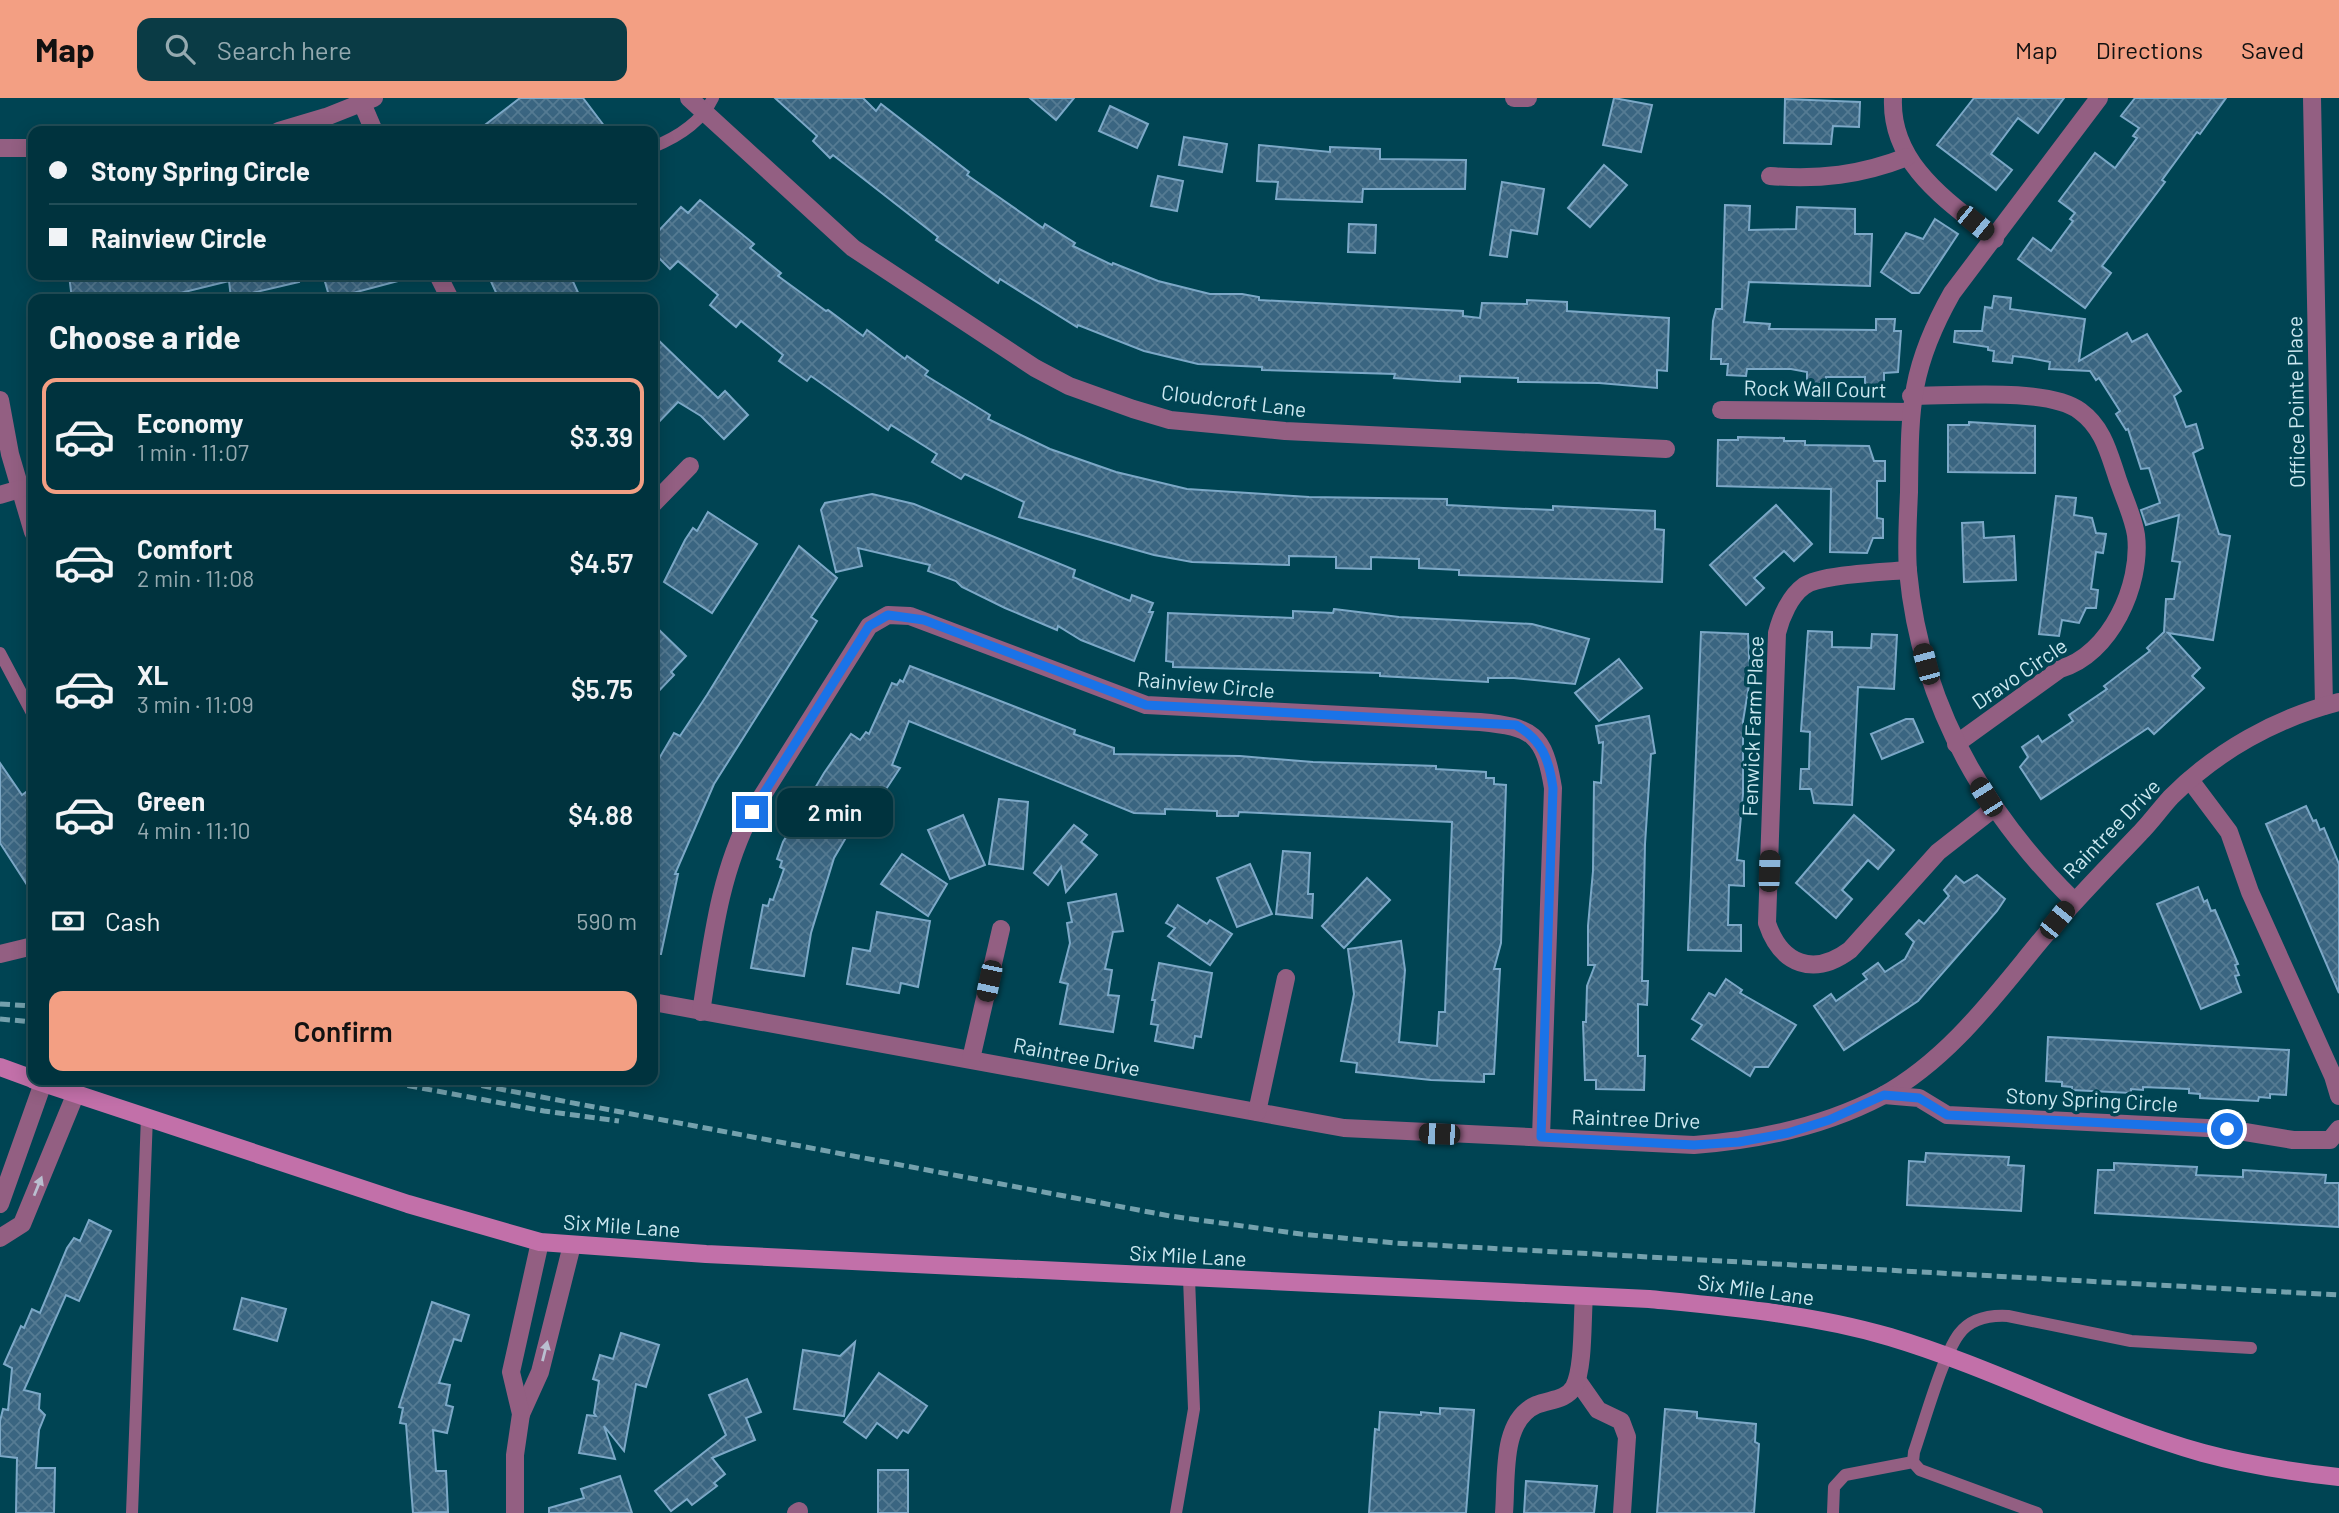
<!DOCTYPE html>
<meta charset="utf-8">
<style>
:root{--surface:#00333e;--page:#0a3b45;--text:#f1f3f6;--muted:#95aab0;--line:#224e58;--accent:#f39f83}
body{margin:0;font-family:Barlow,sans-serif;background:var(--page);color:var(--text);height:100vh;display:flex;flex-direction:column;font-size:26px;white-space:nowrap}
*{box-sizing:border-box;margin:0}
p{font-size:23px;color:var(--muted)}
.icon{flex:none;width:38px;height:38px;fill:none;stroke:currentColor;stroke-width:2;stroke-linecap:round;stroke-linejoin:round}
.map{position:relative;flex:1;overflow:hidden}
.details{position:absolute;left:28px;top:196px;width:630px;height:791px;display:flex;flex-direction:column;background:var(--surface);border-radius:14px;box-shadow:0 4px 18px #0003,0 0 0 2px var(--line)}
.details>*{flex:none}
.banner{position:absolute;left:28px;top:28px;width:630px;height:154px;border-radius:14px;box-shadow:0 4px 18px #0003,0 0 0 2px var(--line);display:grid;align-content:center;height:154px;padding:0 21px;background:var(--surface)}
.end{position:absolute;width:32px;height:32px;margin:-16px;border:9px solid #1a73e8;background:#fff;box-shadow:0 0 0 4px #fff}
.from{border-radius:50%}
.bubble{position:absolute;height:49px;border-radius:14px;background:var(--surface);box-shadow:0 4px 18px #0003,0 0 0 2px var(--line);font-size:23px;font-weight:600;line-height:49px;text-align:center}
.car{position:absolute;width:21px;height:42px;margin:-21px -10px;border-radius:9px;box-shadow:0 0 5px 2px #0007;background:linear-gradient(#222 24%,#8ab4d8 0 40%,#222 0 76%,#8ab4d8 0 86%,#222 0)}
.banner b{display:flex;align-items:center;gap:24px;height:66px;font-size:26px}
.banner b+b{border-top:2px solid var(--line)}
.banner i{width:18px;height:18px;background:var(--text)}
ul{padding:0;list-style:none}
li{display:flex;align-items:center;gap:21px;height:116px;margin:0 14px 10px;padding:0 7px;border:4px solid transparent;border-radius:14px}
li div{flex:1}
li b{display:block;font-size:26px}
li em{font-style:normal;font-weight:600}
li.active{border-color:var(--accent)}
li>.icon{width:63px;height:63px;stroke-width:1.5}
h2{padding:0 21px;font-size:32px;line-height:84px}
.pay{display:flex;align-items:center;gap:18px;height:77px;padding:0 21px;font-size:26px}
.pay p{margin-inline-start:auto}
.button{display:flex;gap:14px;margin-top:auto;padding:14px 21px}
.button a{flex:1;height:80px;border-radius:14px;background:var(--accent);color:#111;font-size:28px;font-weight:600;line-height:80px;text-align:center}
header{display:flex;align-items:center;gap:42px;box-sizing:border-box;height:98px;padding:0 35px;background:var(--accent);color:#111}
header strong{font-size:33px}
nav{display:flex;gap:38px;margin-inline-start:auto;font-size:24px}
.search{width:490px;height:63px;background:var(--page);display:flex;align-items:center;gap:18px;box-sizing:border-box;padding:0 24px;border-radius:14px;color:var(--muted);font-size:26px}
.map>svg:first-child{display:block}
.building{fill:url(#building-cross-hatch);stroke:#7ca8c7;stroke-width:2}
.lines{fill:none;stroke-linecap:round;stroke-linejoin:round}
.lane{stroke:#935f82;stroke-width:12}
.street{stroke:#935f82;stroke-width:18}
.secondary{stroke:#c270a9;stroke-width:18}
.rail{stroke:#74a1ad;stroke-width:5;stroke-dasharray:10 5;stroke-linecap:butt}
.oneway{fill:#babfd0}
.route{stroke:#1a73e8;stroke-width:9}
.labels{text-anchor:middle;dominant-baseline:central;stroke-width:7;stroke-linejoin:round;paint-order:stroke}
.street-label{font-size:21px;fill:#cbe8f1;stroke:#004453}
</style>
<header>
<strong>Map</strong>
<div class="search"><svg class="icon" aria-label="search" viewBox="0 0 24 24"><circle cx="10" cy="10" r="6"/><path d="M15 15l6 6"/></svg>Search here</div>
<nav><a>Map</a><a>Directions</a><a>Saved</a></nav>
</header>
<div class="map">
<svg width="2339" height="1415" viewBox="0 0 2339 1415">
<defs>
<pattern id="building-cross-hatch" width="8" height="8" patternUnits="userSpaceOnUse" patternTransform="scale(1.75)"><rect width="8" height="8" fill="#3a6581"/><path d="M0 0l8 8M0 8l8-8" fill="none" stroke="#557b93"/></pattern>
</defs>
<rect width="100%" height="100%" fill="#004453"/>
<g class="building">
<polygon points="520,0 583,0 608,33 477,33"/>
<polygon points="775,0 863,0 876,13 881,6 969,74 967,77 1043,130 1045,126 1075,145 1073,148 1112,167 1113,165 1158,183 1210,196 1242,196 1259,199 1259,202 1463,213 1463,218 1480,220 1482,205 1527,206 1527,202 1567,204 1567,213 1669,220 1667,273 1657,272 1657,290 1599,285 1518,284 1518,280 1460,278 1460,284 1438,283 1394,280 1395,276 1262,272 1262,269 1198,266 1144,253 1078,227 1077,229 1000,181 998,185 936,142 938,139 833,57 830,60 813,43 817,38"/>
<polygon points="1030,0 1074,0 1056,22"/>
<polygon points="1614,0 1652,7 1641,54 1603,47"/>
<polygon points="1974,0 2064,0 2038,35 2018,20 1991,56 2012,72 1996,92 1937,47"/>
<polygon points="2135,0 2226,0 2200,36 2197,34 2162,82 2165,84 2102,168 2111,175 2085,210 2018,161 2033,140 2051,153 2073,123 2070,121 2075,115 2059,103 2095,55 2115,70 2137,40 2133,38 2139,30 2121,18"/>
<polygon points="1785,1 1860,4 1859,29 1833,28 1831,46 1784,45"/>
<polygon points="1110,8 1148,26 1137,50 1099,33"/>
<polygon points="1184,39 1227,46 1222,74 1179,67"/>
<polygon points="1259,47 1330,54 1330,49 1380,51 1380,61 1466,62 1465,91 1363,91 1362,104 1276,101 1278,84 1257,83"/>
<polygon points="1604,67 1627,87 1590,129 1568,110"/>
<polygon points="1158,78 1183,83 1177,113 1151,108"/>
<polygon points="1502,84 1544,91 1537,136 1511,132 1507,159 1490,157"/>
<polygon points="700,102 754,146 750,150 781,175 778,178 826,213 828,212 863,238 867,232 905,261 907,258 928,273 925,277 990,317 988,321 1050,351 1116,374 1187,391 1309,399 1447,401 1447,407 1504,410 1553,412 1553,408 1655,413 1655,431 1664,432 1662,484 1459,477 1459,472 1419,470 1419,461 1371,459 1371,471 1336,470 1336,459 1289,458 1289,467 1192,464 1154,457 1019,419 1024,404 965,376 961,381 932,364 937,356 891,327 888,332 811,278 807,283 779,263 783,257 741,223 736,229 710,207 718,197 678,163 670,171 653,154 653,139 681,109 688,115"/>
<polygon points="1725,107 1750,108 1749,132 1796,131 1797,109 1855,111 1855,136 1872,136 1870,188 1749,184 1744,224 1770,226 1769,231 1876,232 1876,221 1895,221 1894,233 1901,233 1898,274 1884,275 1884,287 1865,287 1865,279 1826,279 1826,286 1807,285 1807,274 1791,271 1747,271 1746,278 1727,277 1728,266 1721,266 1721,261 1711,261 1713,223 1716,211 1722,211"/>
<polygon points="1935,121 1958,136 1919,195 1912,195 1881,174 1906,135 1923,141"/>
<polygon points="1349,126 1376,127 1375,155 1348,154"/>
<polygon points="69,177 298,177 299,184 231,200 229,183 156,201 72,201"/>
<polygon points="323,177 402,177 402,182 330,201"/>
<polygon points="488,177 570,177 581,201 499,201"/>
<polygon points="1994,198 2011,200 2010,211 2085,221 2079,263 2127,235 2132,244 2147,236 2181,293 2174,298 2186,329 2196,326 2203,350 2193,355 2219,436 2230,438 2213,542 2168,535 2200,570 2192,578 2204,590 2154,636 2148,630 2041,701 2020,669 2028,659 2022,649 2038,638 2042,644 2073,623 2069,617 2107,591 2104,588 2150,553 2147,550 2164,534 2166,501 2174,501 2180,464 2172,463 2179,417 2146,427 2141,412 2160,405 2149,370 2141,371 2128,331 2126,332 2116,316 2120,313 2099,280 2096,282 2090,273 2049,271 2050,264 2030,260 2013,258 2012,265 1993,263 1994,253 1988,252 1988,249 1954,244 1955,233 1982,233 1985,209 1992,210"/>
<polygon points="653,237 718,300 725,293 748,317 724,341 701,318 678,304 653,330"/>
<polygon points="1969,324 2035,328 2035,375 1948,374 1948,327 1969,327"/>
<polygon points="1738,339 1784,340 1784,343 1805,343 1805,347 1869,348 1874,363 1885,363 1885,383 1877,383 1877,420 1883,421 1883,440 1873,440 1867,455 1830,454 1831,391 1717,388 1718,342 1738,342"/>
<polygon points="872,396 914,406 1075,472 1073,479 1130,503 1132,497 1153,505 1149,514 1153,514 1134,563 1081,542 1058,528 1057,532 1005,510 962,489 956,483 928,473 930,467 858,450 862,468 836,474 821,412 825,405"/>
<polygon points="2056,398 2076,400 2074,417 2092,420 2096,435 2106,436 2103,455 2096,454 2091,491 2098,492 2096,510 2086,510 2079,525 2062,522 2059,538 2039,536"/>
<polygon points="1776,407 1812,446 1794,463 1784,453 1754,480 1764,490 1746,507 1710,467"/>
<polygon points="708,414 757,446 712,515 664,484 685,442 693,430 697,433"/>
<polygon points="1983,424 1984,440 2014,438 2016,482 1964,484 1962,425"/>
<polygon points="799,448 837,480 811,519 817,523 714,686 675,776 678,776 661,856 653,856 653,671 674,635 680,638 707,597"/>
<polygon points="1334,511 1399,519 1532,526 1589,541 1575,586 1514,580 1488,580 1488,584 1380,578 1380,575 1173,569 1173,564 1166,563 1168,515 1293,520 1293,513 1333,515"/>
<polygon points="653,526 686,558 671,574 674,577 653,599"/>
<polygon points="1808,533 1832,534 1832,549 1871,550 1872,536 1897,537 1894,591 1858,589 1852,707 1814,705 1811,691 1800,691 1801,671 1809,671 1810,634 1801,633"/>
<polygon points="1701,534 1748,536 1750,581 1743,623 1743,696 1737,762 1744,763 1744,788 1729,787 1728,827 1741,827 1741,853 1688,852"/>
<polygon points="1619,561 1642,590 1599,623 1575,595"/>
<polygon points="910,568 1075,632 1074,636 1114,650 1114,656 1240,658 1313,664 1436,668 1436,671 1486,674 1486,680 1494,680 1494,686 1506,687 1501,845 1494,871 1500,871 1494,976 1484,976 1484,984 1431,982 1356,974 1357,965 1341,963 1354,896 1348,851 1401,843 1405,872 1399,944 1437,948 1439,914 1445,914 1452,724 1239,714 1238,718 1217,718 1217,713 1165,711 1165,716 1134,715 909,623 892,667 900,670 865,723 858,719 834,760 811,835 804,878 751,870 763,807 768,808 770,801 773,802 784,771 780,769 782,763 777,761 783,744 824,675 851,636 860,642 866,634 869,636 892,585 897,587 900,582 903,584"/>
<polygon points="1649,618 1655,655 1651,656 1645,746 1642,883 1648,883 1647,907 1638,906 1638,958 1645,958 1644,992 1596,991 1596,982 1585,982 1583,924 1586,924 1587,888 1595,867 1588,867 1588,828 1593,773 1594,684 1601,685 1603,644 1599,645 1596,628"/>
<polygon points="1906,621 1913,621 1923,644 1882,661 1871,636"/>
<polygon points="0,665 22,697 33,689 33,796 0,745"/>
<polygon points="999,701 1028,704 1023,771 989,766"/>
<polygon points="2306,708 2313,723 2316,722 2320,732 2324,730 2339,766 2339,895 2266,726"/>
<polygon points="963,717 985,767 950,781 928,732"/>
<polygon points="1854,717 1894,752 1878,771 1868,762 1842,792 1852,801 1836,820 1796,785"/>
<polygon points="1074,727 1087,737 1081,744 1097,757 1066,794 1061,769 1048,787 1034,775"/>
<polygon points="1283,753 1310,755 1308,796 1313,796 1312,820 1276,816"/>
<polygon points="902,756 947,786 928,818 881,786"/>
<polygon points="1250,766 1272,816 1237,829 1217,780"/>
<polygon points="1977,777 2005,801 1997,813 1918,903 1844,952 1814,908 1831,896 1836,903 1867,881 1863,876 1878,865 1885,874 1905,861 1914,844 1906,836 1919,822 1924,826 1949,798 1944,792 1956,778 1964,785"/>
<polygon points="1367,780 1390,802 1344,850 1322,828"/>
<polygon points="2198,789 2204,804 2207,802 2211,813 2215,812 2227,840 2238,866 2235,867 2239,877 2235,878 2241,894 2201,911 2157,806"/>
<polygon points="1116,796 1123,833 1113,834 1105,871 1112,872 1108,897 1119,898 1113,934 1060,926 1068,886 1060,884 1070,845 1067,825 1072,824 1068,805"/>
<polygon points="1178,807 1207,826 1210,822 1232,836 1210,867 1168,838 1175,830 1166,825"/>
<polygon points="877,814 930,823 918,889 901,885 899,895 847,886 853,850 870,853"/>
<polygon points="1159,865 1212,875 1201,939 1195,938 1193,950 1155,943 1158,927 1151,926 1155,902 1152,902"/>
<polygon points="1726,881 1742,892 1740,895 1796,927 1768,969 1755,969 1750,978 1692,941 1702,927 1692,921 1709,895 1715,898"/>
<polygon points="2048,939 2289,952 2286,997 2270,996 2270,1000 2259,999 2258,1003 2200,1000 2200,996 2189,995 2189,991 2143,989 2143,992 2131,991 2131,995 2072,992 2072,989 2062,988 2062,984 2046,983"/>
<polygon points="1926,1055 2009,1059 2008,1067 2024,1068 2021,1113 1907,1107 1909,1063 1925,1064"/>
<polygon points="2114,1065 2197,1069 2196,1077 2243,1079 2243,1072 2326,1077 2325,1085 2339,1085 2339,1129 2095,1115 2098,1072 2114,1072"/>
<polygon points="89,1122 111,1133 79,1203 66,1197 24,1292 40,1296 39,1311 45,1317 39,1332 36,1370 55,1370 54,1415 16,1415 17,1360 0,1358 0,1323 3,1311 8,1312 12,1270 4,1266 21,1228 24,1230 32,1211 40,1215 67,1150 74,1140 80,1143"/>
<polygon points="242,1200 286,1211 277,1243 234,1231"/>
<polygon points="432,1204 469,1217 461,1243 454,1241 439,1285 450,1287 446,1307 453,1309 447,1335 433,1332 436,1373 446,1373 448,1414 413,1415 406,1326 400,1325 403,1310 399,1309"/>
<polygon points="621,1235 659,1247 646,1289 636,1286 624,1353 604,1328 615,1361 579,1355 587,1317 596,1318 594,1315 599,1283 593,1281 600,1257 613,1261"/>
<polygon points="855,1244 844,1318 794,1311 803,1252 840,1258"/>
<polygon points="879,1275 927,1308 908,1335 903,1332 897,1340 877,1325 866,1340 844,1324"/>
<polygon points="747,1281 761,1314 746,1320 755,1342 712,1360 725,1376 714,1385 717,1388 692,1407 687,1401 671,1413 655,1393 726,1337 709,1297"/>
<polygon points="1440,1310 1474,1312 1466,1415 1369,1415 1375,1331 1379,1332 1380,1314 1421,1317 1421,1314 1440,1316"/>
<polygon points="1665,1311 1697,1314 1697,1320 1756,1326 1755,1344 1759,1346 1754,1415 1657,1415"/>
<rect x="878" y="1372" width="30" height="43"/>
<polygon points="620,1378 632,1415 549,1415 549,1410 584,1400 581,1391"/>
<polygon points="1526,1383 1597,1388 1594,1415 1524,1415"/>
</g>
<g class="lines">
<g class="lane">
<path d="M653 49C678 39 701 25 713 0"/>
<polyline points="0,555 33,617"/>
<polyline points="132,1415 147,1018"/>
<polyline points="1176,1415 1194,1311 1189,1180"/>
<polyline points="1833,1415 1834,1389 1845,1377 1913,1364"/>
<path d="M2037 1415 1920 1372 1913 1364 1914 1354C1924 1325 1943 1257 1959 1236 1971 1220 1990 1217 2008 1218L2131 1243 2251 1250"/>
</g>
<g class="street">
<polyline points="689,0 853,150 1035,270 1069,288 1133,311 1170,322 1285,333 1666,351"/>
<polyline points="1514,0 1528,0"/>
<path d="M1893 0C1890 67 1949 104 1995 141"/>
<polyline points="2312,0 2324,608"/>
<polyline points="362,5 374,33"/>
<polyline points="279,33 326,19 374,0"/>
<polyline points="0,50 33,50"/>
<path d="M1770 78C1819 82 1861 77 1907 59"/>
<polyline points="438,177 450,201"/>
<path d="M1911 298C1952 298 2048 289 2080 313 2102 329 2108 352 2116 376 2122 396 2133 417 2136 437 2142 487 2110 557 2060 571L1956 646"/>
<polyline points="0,302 10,356 33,434"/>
<polyline points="1721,312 1910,314"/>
<polyline points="0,397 20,391"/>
<polyline points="653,406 690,368"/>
<path d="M1908 472C1886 474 1820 476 1804 488 1790 498 1781 519 1777 535L1767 825C1781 867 1814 879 1850 852L1938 754 1993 711"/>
<polyline points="2190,682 2229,734 2250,794 2333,978 2339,998"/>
<path d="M2073 802C1982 712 1920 603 1908 473 1906 447 1908 420 1909 394 1910 310 1909 271 1952 195L2099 0"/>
<polyline points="0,856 33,848"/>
<path d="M653 904 1344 1030 1694 1047C1760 1042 1823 1029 1882 998 1946 963 1991 903 2036 848 2069 808 2104 773 2140 735 2151 724 2160 711 2171 699 2217 653 2276 620 2339 604"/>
<path d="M701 914C712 845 719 776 752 714L869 528 888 517 910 518 1146 607 1480 624C1533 629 1544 636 1553 690L1541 1039"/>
<polyline points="971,961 1001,831"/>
<polyline points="1884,997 1919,1000 1947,1017 2227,1031 2293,1042 2330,1042 2339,1031"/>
<polyline points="1257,1014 1286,880"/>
<polyline points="0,1106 43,985"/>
<polyline points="0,1140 22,1126 76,995"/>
<polyline points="1577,1282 1598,1312 1621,1323 1627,1339 1622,1415"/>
<polyline points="521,1316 540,1274 572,1147"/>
<polyline points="515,1415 515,1357 521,1316 511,1274 540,1144"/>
<polyline points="796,1415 799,1413"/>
<path d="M1504 1415C1507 1382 1500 1323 1536 1307 1550 1301 1565 1303 1574 1289 1584 1270 1582 1221 1584 1198"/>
</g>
<g class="secondary">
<polyline points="0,969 33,981"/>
<path d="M34 982 408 1106 540 1144 706 1156 1649 1201C1730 1209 1811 1216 1890 1239 1997 1271 2096 1325 2203 1355 2248 1367 2293 1374 2339 1379"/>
</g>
<g class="rail">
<polyline points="0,906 33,908"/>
<polyline points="0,921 33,924"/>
<polyline points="378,982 544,1013 619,1023"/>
<polyline points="452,982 1170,1118 1301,1136 1395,1145 2339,1197"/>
</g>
</g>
<defs><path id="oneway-solid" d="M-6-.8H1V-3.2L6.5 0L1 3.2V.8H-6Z" transform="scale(1.75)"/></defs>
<g class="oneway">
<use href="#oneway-solid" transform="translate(38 1088) rotate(-68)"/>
<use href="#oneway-solid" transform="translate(545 1253) rotate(-76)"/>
</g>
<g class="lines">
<path class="route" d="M752 714 869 528 888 517 924 522 1146 607 1516 627C1542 642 1549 661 1553 690L1541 1039 1694 1047 1739 1044 1788 1035 1829 1022 1884 997 1919 1000 1947 1017 2227 1031"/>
</g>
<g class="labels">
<g class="street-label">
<text transform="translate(1815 290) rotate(1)">Rock Wall Court</text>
<text transform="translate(1234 302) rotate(7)">Cloudcroft Lane</text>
<text transform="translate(2295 304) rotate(-91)">Office Pointe Place</text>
<text transform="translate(2019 575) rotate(-34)">Dravo Circle</text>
<text transform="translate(1206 586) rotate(5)">Rainview Circle</text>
<text transform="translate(1752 628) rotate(-88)">Fenwick Farm Place</text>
<text transform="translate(2111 730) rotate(-46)">Raintree Drive</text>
<text transform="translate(1077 958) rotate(11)">Raintree Drive</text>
<text transform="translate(2092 1001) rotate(3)">Stony Spring Circle</text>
<text transform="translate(1636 1020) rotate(2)">Raintree Drive</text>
<text transform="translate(622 1127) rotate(4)">Six Mile Lane</text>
<text transform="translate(1188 1157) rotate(3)">Six Mile Lane</text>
<text transform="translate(1756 1191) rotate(8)">Six Mile Lane</text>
</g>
</g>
</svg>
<i class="end from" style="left:2227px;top:1031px"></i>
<i class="end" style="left:752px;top:714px"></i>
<div class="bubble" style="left:777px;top:690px;width:116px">2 min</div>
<i class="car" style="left:1975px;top:125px;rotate:129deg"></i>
<i class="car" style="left:1926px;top:566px;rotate:345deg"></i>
<i class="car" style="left:1986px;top:699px;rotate:328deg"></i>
<i class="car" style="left:1769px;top:773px;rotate:2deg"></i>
<i class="car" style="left:2057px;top:822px;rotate:39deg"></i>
<i class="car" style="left:989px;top:883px;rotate:192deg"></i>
<i class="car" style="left:1439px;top:1036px;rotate:272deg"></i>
<div class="banner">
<b><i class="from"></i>Stony Spring Circle</b>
<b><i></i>Rainview Circle</b>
</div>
<section class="details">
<h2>Choose a ride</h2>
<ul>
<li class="active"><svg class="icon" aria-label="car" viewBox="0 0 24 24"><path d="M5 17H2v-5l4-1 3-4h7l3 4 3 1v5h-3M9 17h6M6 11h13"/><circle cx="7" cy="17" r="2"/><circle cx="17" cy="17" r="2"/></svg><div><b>Economy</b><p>1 min · 11:07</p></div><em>$3.39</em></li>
<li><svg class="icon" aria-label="car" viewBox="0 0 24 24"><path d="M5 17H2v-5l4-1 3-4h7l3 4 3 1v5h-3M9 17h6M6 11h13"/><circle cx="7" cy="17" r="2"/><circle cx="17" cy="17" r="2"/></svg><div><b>Comfort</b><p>2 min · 11:08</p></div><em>$4.57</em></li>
<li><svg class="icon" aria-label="car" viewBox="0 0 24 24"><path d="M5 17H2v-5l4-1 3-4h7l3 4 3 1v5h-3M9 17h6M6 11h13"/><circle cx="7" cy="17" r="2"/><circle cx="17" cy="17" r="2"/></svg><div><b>XL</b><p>3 min · 11:09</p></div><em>$5.75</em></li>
<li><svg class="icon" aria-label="car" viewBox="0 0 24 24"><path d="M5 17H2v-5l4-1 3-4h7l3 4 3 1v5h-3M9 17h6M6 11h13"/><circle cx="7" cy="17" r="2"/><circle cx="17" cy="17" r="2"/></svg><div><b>Green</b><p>4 min · 11:10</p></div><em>$4.88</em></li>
</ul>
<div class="pay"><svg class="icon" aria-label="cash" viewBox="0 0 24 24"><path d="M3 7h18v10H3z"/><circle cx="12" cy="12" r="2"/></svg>Cash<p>590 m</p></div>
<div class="button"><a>Confirm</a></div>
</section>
</div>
